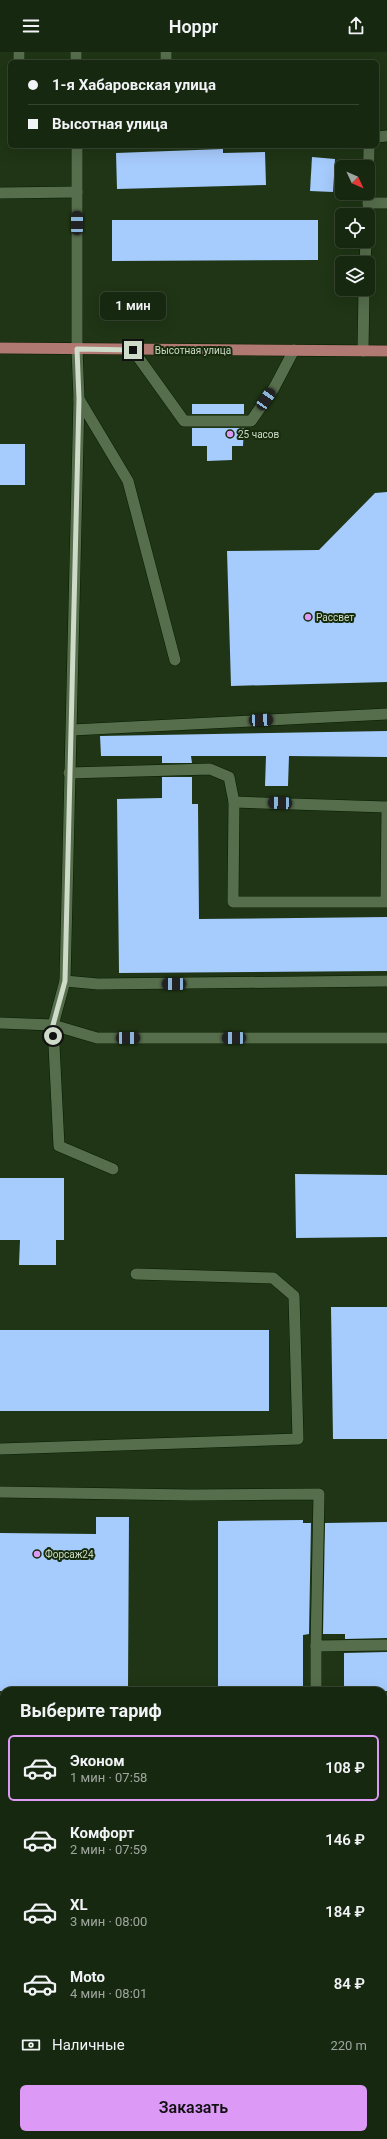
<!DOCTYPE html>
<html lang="ru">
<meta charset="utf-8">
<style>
:root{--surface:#172810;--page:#24341e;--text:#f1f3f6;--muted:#9ea69f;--line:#364430;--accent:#dc99f5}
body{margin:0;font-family:Roboto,sans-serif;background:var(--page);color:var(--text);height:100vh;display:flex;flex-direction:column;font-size:15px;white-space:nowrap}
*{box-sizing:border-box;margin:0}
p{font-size:13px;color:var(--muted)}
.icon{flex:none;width:22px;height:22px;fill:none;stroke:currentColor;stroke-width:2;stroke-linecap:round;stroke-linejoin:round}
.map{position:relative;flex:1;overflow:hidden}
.details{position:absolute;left:0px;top:1635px;width:387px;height:452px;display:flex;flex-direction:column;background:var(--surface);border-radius:12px 12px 0 0;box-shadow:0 4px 16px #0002,0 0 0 1px var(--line)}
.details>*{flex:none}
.banner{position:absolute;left:8px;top:8px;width:371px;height:88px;border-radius:6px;box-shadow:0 4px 16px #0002,0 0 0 1px var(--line);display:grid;align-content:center;height:88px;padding:0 20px;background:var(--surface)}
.needle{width:26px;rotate:134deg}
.buttons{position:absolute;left:335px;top:108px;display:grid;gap:8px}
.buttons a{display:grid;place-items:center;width:40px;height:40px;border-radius:6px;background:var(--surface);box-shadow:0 4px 16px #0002,0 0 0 1px var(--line);font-size:20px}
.end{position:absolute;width:18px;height:18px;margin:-9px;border:5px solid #cddbc8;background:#111;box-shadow:0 0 0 2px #111}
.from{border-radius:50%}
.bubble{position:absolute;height:28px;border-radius:6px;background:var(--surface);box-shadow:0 4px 16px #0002,0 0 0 1px var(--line);font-size:13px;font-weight:600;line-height:28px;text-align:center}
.car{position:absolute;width:12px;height:24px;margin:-12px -6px;border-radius:5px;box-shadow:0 0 3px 1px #0007;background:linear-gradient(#222 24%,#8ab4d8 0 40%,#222 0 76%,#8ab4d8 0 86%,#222 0)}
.banner b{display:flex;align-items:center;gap:14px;height:38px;font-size:15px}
.banner b+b{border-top:1px solid var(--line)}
.banner i{width:10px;height:10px;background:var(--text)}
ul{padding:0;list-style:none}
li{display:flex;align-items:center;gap:12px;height:66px;margin:0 8px 6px;padding:0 12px;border:2px solid transparent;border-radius:6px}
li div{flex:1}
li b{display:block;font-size:15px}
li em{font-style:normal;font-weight:600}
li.current{border-color:var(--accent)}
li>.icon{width:36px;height:36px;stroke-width:1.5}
h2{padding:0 20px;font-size:18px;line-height:48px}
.pay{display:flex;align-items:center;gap:10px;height:44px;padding:0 20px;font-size:15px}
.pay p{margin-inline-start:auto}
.action{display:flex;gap:8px;margin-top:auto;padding:8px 20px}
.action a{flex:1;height:46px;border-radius:6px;background:var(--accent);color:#111;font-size:16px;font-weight:600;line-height:46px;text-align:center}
header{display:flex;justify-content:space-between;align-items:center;height:52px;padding:0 20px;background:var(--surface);font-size:18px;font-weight:600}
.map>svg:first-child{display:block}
.building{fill:#a6cbfd}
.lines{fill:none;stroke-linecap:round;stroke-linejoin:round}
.service-casing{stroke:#081c00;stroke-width:12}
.minor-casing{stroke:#081c00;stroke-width:12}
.tertiary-casing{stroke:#081c00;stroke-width:12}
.primary-casing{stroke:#081c00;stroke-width:12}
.service{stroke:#566e4c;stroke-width:11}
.minor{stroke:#566e4c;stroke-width:11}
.tertiary{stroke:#566e4c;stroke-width:11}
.primary{stroke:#b07971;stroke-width:11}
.route{stroke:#cddbc8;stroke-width:5}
.poi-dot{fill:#dc99f5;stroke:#162b0b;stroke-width:1.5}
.labels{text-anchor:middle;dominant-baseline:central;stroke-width:4;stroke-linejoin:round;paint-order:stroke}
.street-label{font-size:10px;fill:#cddbc8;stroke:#162b0b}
.poi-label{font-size:10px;fill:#cddbc8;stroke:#162b0b;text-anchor:start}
</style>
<header><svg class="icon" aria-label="menu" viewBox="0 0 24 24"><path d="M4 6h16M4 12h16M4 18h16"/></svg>Hoppr<svg class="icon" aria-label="share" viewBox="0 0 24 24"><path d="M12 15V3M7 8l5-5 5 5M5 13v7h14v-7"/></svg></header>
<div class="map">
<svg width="387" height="2087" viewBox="0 0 387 2087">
<rect width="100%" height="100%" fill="#1f3515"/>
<g class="building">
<polygon points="223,97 223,101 265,100 266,133 117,137 116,101"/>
<polygon points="312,105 335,107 333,140 310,139"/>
<polygon points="112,168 318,168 318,208 112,209"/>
<rect x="192" y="352" width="52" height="10"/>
<polygon points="192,376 244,376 243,394 232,394 232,408 207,409 207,394 192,394"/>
<rect x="0" y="392" width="25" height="41"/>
<polygon points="387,440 387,630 231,634 227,499 319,498 375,441"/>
<polygon points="387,679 387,705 289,704 288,734 265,734 266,704 191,704 192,711 162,711 162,704 101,704 100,684"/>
<polygon points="162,725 192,725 192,752 198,752 199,867 387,865 387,919 119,921 117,747 162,746"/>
<polygon points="295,1122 387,1123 387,1185 296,1186"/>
<polygon points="0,1126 64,1126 64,1188 56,1188 56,1213 19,1213 20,1188 0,1188"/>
<polygon points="331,1255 387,1255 387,1387 333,1387"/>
<rect x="0" y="1278" width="269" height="81"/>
<polygon points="96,1465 129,1465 128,1639 0,1639 0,1481 96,1482"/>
<polygon points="303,1468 303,1471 311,1471 309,1582 303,1583 303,1639 218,1639 218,1469"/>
<polygon points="387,1470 387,1586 345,1587 345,1582 323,1582 325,1471"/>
<polygon points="387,1600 387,1639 344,1639 344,1601"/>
</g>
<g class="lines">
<g class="service-casing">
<g id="service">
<polyline points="19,0 19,10"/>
<polyline points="166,10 166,0"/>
<polyline points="377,85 387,84"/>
<polyline points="0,141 77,140"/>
<polyline points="368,151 387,151"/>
<polyline points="368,163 369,94"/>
<polyline points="365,211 366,189"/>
<polyline points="133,298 184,369 251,369 274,336 294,298"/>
<polyline points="363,299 364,237"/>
<polyline points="79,347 128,429 175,608"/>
<polyline points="72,678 387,662"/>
<polyline points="69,721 210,717 229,725 234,750 233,850 386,850 387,755"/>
<polyline points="234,750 386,755"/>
<polyline points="65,929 98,932 387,929"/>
<polyline points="53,973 59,1094 113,1117"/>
<polyline points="0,1397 298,1387 294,1244 273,1226 136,1222"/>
<polyline points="0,1440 191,1443 319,1442 316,1594 387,1593"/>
<polyline points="316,1594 316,1639"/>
</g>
</g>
<g class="minor-casing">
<g id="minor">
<polyline points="76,0 76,10"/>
<polyline points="53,973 65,929 79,347 77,297 77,94"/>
</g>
</g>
<g class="tertiary-casing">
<polyline id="tertiary" points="0,971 53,973 97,986 387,986"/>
</g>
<g class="primary-casing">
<polyline id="primary" points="0,296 387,299"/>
</g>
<use href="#service" class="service"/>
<use href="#minor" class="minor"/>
<use href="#tertiary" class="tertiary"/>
<use href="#primary" class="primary"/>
</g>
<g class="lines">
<polyline class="route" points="53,984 53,973 65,929 79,347 77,297 133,298"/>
</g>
<g class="poi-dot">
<circle cx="230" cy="382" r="4"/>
<circle cx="308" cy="565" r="4"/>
<circle cx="37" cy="1502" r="4"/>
</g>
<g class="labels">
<g class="street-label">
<text x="193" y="298">Высотная улица</text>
</g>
<g class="poi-label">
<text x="238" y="382">25 часов</text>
<text x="316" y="565">Рассвет</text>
<text x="45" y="1502">Форсаж24</text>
</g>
</g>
</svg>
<div class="buttons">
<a><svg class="needle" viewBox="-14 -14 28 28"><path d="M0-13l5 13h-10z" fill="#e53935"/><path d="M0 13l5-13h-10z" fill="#9ea69f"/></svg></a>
<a><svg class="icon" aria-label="locate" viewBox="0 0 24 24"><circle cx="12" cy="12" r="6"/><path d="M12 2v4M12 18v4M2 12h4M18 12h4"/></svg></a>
<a><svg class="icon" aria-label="layers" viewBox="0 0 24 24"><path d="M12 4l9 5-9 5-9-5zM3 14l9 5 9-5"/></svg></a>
</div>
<i class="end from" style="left:53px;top:984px"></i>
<i class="end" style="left:133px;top:298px"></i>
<div class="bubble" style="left:100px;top:240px;width:66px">1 мин</div>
<i class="car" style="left:77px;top:171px;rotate:0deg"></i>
<i class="car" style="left:266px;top:347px;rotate:34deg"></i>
<i class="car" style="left:261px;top:668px;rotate:87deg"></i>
<i class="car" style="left:280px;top:751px;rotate:272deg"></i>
<i class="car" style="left:174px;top:932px;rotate:270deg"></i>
<i class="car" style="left:128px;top:986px;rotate:90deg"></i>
<i class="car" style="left:234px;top:986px;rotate:270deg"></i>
<div class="banner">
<b><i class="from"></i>1-я Хабаровская улица</b>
<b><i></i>Высотная улица</b>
</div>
<section class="details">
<h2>Выберите тариф</h2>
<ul>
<li class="current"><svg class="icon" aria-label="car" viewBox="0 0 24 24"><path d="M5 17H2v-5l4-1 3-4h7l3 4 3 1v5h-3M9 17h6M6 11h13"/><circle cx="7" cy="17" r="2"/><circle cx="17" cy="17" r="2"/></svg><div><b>Эконом</b><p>1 мин · 07:58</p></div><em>108 ₽</em></li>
<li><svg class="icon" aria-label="car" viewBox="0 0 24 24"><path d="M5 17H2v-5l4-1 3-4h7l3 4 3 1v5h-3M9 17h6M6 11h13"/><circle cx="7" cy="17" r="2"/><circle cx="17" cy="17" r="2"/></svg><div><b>Комфорт</b><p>2 мин · 07:59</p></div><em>146 ₽</em></li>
<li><svg class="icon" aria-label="car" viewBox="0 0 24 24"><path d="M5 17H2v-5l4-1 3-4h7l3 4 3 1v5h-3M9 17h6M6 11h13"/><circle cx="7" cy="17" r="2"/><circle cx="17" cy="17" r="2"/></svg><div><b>XL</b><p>3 мин · 08:00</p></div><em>184 ₽</em></li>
<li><svg class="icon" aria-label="car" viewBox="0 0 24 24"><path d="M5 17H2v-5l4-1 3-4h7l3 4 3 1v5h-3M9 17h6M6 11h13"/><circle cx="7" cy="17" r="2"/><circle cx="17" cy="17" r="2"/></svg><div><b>Moto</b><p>4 мин · 08:01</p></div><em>84 ₽</em></li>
</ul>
<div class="pay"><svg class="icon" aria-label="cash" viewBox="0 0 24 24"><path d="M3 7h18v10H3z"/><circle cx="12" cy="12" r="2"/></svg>Наличные<p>220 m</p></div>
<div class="action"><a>Заказать</a></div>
</section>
</div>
